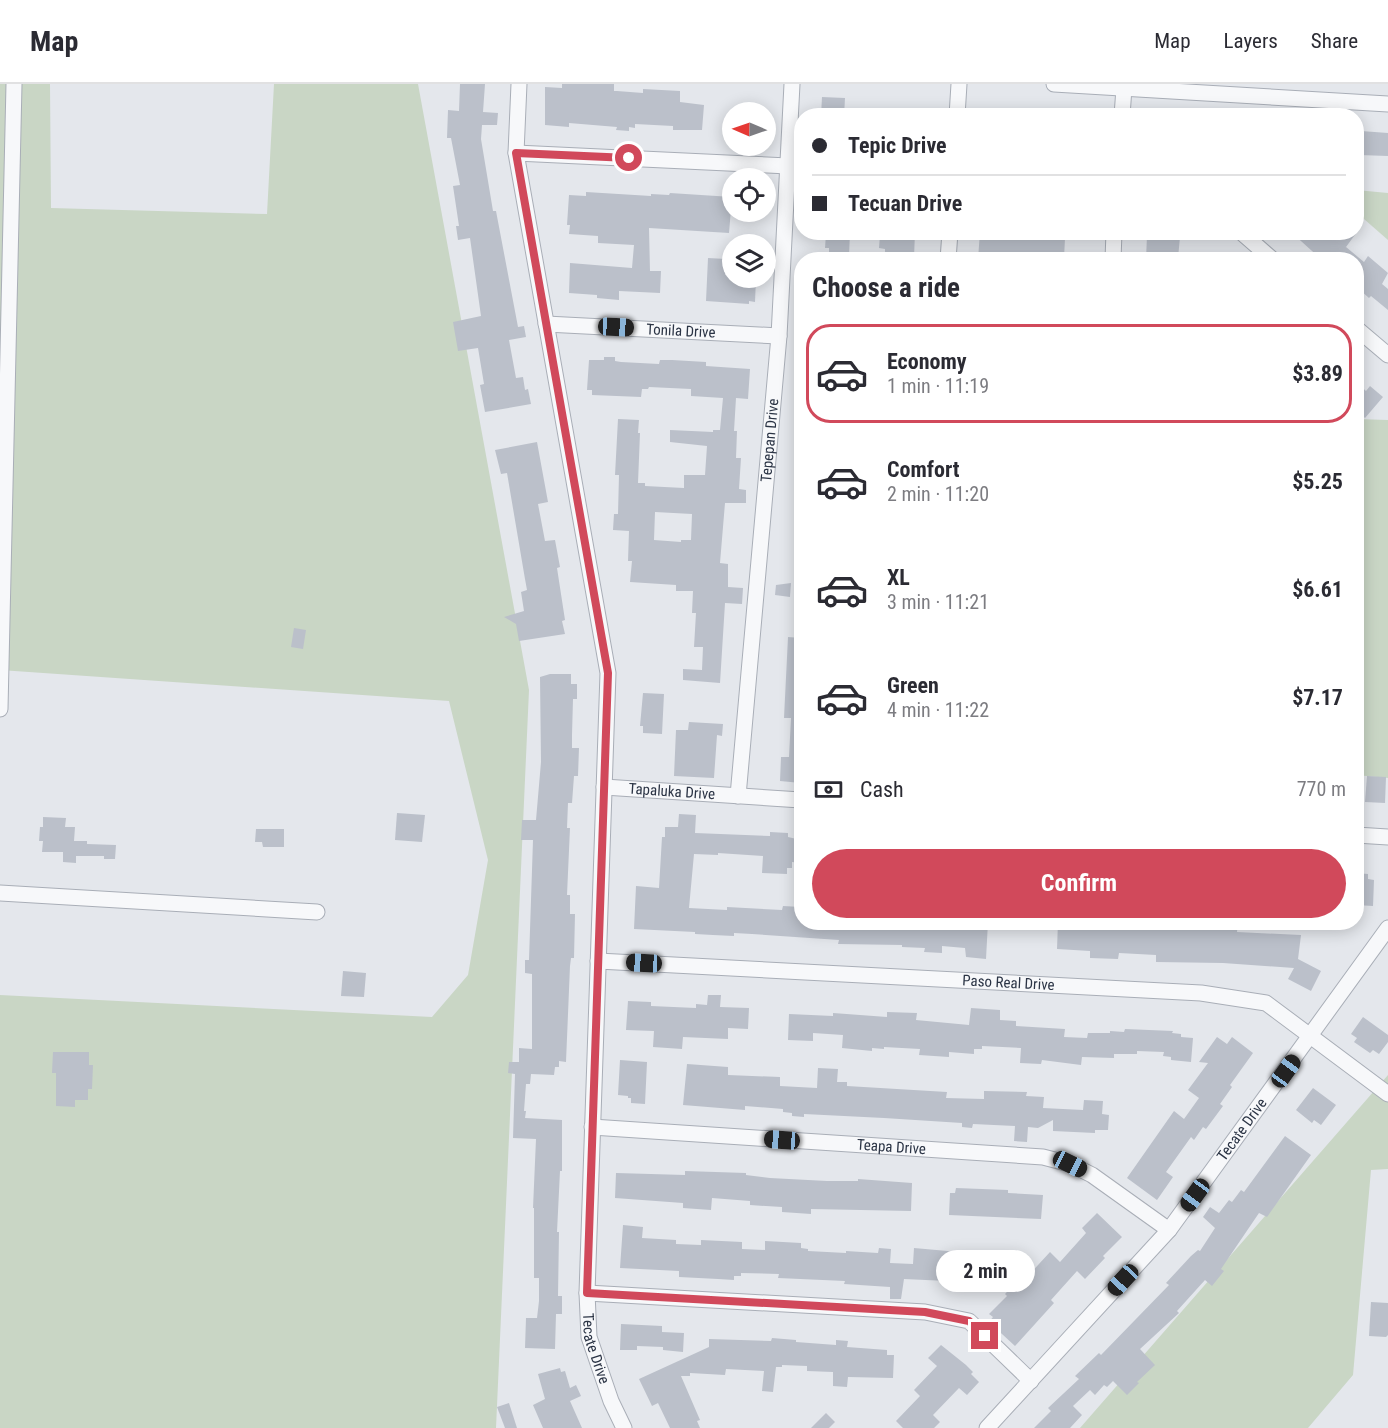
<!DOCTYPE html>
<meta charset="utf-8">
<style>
:root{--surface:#fff;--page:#f7f7f7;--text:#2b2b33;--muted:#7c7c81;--line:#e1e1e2;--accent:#d1495b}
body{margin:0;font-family:"Roboto Condensed",sans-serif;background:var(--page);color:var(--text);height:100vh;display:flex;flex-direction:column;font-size:22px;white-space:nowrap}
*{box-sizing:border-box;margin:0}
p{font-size:20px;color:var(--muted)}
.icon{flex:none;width:33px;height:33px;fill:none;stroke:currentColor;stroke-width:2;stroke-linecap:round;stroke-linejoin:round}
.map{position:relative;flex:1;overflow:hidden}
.details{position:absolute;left:794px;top:168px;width:570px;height:678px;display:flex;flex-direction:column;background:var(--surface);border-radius:24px;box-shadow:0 3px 15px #0003}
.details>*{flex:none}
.hud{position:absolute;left:794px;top:24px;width:570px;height:132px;border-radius:24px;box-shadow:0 3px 15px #0003;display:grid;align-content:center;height:132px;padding:0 18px;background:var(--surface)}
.needle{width:39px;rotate:272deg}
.fabs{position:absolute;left:722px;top:18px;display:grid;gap:12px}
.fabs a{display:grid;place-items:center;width:54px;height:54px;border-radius:50%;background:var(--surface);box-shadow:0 3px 15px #0003;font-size:30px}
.end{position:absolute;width:27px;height:27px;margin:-14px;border:8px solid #d1495b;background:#fff;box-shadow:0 0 0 3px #fff}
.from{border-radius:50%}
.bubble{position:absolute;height:42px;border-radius:21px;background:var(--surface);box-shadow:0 3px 15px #0003;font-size:20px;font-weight:700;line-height:42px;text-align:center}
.car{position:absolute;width:18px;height:36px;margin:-18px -9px;border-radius:8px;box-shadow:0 0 4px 2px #0007;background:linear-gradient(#222 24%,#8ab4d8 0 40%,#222 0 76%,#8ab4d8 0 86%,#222 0)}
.hud b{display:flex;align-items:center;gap:21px;height:57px;font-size:22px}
.hud b+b{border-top:2px solid var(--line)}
.hud i{width:15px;height:15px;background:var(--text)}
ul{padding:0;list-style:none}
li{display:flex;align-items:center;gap:18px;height:99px;margin:0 12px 9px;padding:0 6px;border:3px solid transparent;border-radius:24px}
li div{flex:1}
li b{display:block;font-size:22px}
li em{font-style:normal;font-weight:700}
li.selected{border-color:var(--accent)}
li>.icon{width:54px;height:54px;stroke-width:1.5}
h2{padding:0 18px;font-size:27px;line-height:72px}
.pay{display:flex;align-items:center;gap:15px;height:66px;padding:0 18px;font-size:22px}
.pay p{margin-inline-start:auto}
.action{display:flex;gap:12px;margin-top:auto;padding:12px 18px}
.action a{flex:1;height:69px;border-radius:36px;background:var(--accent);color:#fff;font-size:24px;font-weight:700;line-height:69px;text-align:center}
header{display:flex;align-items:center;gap:36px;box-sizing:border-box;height:84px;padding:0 30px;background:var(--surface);border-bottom:2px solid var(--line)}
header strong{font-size:28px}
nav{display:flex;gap:33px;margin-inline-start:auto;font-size:21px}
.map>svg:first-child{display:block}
.green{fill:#c9d6c5}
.building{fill:#bbc0ca;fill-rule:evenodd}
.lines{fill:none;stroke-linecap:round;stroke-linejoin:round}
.street-casing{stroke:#a9aeb7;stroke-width:17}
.street{stroke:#f7f8fa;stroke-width:15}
.route{stroke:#d1495b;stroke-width:8}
.labels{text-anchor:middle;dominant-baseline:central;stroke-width:4.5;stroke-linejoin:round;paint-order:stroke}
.street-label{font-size:15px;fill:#2b3445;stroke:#f4f6f9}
</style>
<header>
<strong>Map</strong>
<nav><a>Map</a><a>Layers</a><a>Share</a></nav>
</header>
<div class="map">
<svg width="1388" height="1344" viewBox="0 0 1388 1344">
<rect width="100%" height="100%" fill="#e4e7ec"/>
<g class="green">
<polygon points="0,0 50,0 51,124 267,130 274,0 418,0 529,606 496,1344 0,1344 0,911 432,933 468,891 488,776 449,617 0,586"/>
<polygon points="1356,106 1388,109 1388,156 1356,128"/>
<polygon points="1356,335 1388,336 1388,694 1356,691"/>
<polygon points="1388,991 1388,1085 1371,1086 1353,1291 1308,1344 1080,1344"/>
</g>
<g class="building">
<polygon points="460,0 485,0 483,28 498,29 497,41 482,41 481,55 493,127 496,127 518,243 524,242 526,253 509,256 516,294 523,293 525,306 528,305 531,320 485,328 480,301 484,300 478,264 458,267 453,238 481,232 470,154 458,156 456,142 459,142 453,102 460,101 451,54 447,54 448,26 459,27"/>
<polygon points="562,0 614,0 614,7 617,7 643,9 643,5 680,7 680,18 704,21 702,46 673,46 673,42 635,40 635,44 629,43 629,47 616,46 617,43 569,39 569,43 545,41 545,3 562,4"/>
<polygon points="822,13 845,14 844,32 821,32"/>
<polygon points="1361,47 1388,49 1388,72 1359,71"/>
<polygon points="586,108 651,112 651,110 669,111 670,109 732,113 729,149 649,144 650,187 661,187 660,209 619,207 619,216 597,214 597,211 569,209 570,179 632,184 634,161 598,159 598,152 569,150 570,141 567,141 569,111 586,112"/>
<polygon points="830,148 850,148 849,173 829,172 829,164 825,164 826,150 830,151"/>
<polygon points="886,148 915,148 914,174 885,173 885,165 879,164 880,151 886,151"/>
<polygon points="980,148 1022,148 1022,152 1065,154 1064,175 1018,172 1018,176 978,175"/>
<polygon points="1291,148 1357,148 1346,163 1364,178 1368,172 1388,189 1382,200 1388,205 1388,226 1371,212 1369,214 1360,206 1362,203 1356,198 1356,176 1322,176"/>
<polygon points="1147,151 1180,153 1178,174 1146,176"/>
<polygon points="708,174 726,175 725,191 732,192 732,194 756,194 755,218 749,217 749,220 706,217"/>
<path d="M604 273H615V277L621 278 659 280 660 276H672L706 278V282L750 285 748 315 736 314 734 347H737L736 374H741L739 405 746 406V419H725L720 479 728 480V503L743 504 742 520 725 519 720 599 683 596V585L702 586 703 563H694L696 529H692L693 507H676V501L630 498 632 477H628L629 447 613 446 614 430H618L619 391H615L618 335 639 336 638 349H640L638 399H645V402L684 404V391H705L707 362 670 358V346L713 348V346H720L723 314 691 312V305L649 303 648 305H642L641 313 592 311V306H587L589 276H604ZM655 428 692 430 691 456H681V458L654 456Z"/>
<polygon points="1356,298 1366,307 1370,302 1383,313 1365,334 1356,326"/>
<polygon points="537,358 548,418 538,420 545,457 555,456 560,483 557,484 565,536 562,537 565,550 519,557 516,540 504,533 524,527 521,508 527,506 525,495 507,389 501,390 495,366"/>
<polygon points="791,499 790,513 775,511 776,501"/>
<polygon points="294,544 306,546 303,565 291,563"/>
<polygon points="788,553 801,554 801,699 780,697 781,673 789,673 791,634 784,634"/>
<polygon points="550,590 571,590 571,600 577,600 577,615 573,615 572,651 572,664 579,664 578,692 574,692 572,719 568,719 567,744 570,744 567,811 570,811 570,830 575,830 574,874 571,874 570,882 566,978 559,977 559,983 555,983 554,991 531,990 530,1000 526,1000 524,1027 526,1027 525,1034 562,1036 562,1087 560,1087 557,1148 559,1148 558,1212 562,1212 562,1230 556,1230 555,1265 525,1264 526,1234 537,1234 539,1217 539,1194 534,1194 534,1124 533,1124 536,1055 513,1054 515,990 508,989 509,978 519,978 519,964 532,965 532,890 525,889 525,876 529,876 533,756 521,756 522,736 536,736 541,678 540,593"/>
<polygon points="643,609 664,610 662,650 643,649 643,642 640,642"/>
<polygon points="689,638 723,640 722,652 717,651 714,694 674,692 676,646 688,646"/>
<polygon points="1367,692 1386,693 1385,719 1365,718"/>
<polygon points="397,729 425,731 422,758 395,756"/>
<polygon points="679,730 696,731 695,749 770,752 770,748 788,749 788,753 801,756 801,779 792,778 792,784 787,784 787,790 762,789 763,772 718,769 718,771 694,770 689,824 727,826 727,823 782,826 783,822 801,823 801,838 926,840 926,838 988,838 986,875 966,873 965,864 942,862 942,869 924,868 925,864 902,863 902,861 838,860 839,856 752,850 734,849 734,852 713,851 695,850 695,848 634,845 636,802 659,804 662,753 665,753 665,743 678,743"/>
<polygon points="43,733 66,734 65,743 75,743 74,757 87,757 87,760 116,761 115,775 104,775 104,772 76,772 76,779 63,778 63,768 42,768 43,757 39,757 40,743 43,743"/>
<polygon points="256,745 284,745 284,763 263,763 262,758 255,758"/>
<polygon points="1356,789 1368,790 1368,795 1374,796 1373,822 1356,821"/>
<polygon points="1058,838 1127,842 1127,840 1144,840 1145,838 1165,840 1165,845 1195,846 1195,838 1238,838 1237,848 1301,851 1298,875 1321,887 1311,907 1288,895 1294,884 1223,879 1156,878 1156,871 1119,869 1118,875 1090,874 1090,867 1057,865"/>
<polygon points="343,887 366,889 364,913 341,912"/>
<polygon points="708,911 721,911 720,923 749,924 748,945 728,944 728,955 683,953 682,965 653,963 654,947 626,946 628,917 651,918 651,922 696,924 696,920 707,921"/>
<polygon points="971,924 1000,926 1000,936 1016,937 1016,942 1065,945 1064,953 1087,954 1088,949 1110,949 1110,947 1124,948 1125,945 1173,947 1172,949 1181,950 1181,953 1193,954 1191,978 1171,976 1171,973 1163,972 1164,968 1137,967 1137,970 1114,970 1114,974 1082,973 1081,981 1042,976 1041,980 1020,979 1021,964 982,962 982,965 974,965 974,970 949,968 949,973 919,971 920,965 884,963 884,965 872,964 872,967 842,964 843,951 813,949 813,957 788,956 789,930 833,932 833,929 887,933 887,928 917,929 916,936 969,941"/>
<polygon points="1363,933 1388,951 1388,958 1379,970 1373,966 1370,969 1354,958 1357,954 1351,950"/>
<polygon points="1217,953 1227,960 1232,953 1253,969 1230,1001 1232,1003 1220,1020 1223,1022 1206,1045 1203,1043 1194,1056 1191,1053 1166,1088 1173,1093 1157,1116 1127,1094 1174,1027 1184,1035 1199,1014 1188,1006 1208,979 1199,978"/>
<polygon points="53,968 89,968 89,981 93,981 92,1005 88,1005 88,1016 75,1016 75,1023 56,1022 56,989 52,989"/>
<polygon points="620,976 647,978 645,1020 631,1019 631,1014 628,1014 628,1012 618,1011"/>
<polygon points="687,980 728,983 728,991 780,993 780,1002 817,1004 818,984 838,985 837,998 847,998 847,1002 947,1008 946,1014 984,1015 984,1007 1027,1008 1026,1012 1044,1013 1043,1024 1083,1026 1084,1016 1103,1017 1102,1030 1109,1031 1108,1046 1095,1046 1095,1049 1053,1047 1053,1036 1038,1044 1028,1043 1027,1058 1014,1057 1015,1042 973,1040 972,1044 962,1043 962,1039 884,1034 804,1030 804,1033 792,1032 792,1029 783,1028 783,1025 745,1022 745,1026 683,1021"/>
<polygon points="1313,1004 1336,1021 1321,1041 1314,1036 1312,1039 1296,1026"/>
<polygon points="1285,1052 1311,1071 1267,1133 1259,1129 1221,1185 1224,1187 1212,1202 1205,1196 1177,1227 1179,1229 1140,1265 1155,1281 1137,1298 1139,1299 1127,1311 1113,1297 1107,1303 1104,1301 1095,1311 1090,1306 1073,1322 1082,1331 1070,1344 1034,1344 1051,1327 1048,1324 1079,1295 1075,1292 1099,1269 1101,1271 1169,1201 1166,1199 1191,1172 1198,1166 1200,1167 1215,1144 1203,1133 1210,1123 1219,1129 1229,1116 1232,1118 1241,1106 1244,1108"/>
<polygon points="685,1087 746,1089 746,1091 770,1094 827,1097 858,1097 858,1095 912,1099 911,1127 811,1125 811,1130 782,1128 782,1123 750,1121 750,1117 712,1114 711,1126 683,1124 683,1119 615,1114 616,1089 685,1091"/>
<polygon points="956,1104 1008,1106 1008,1109 1043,1111 1041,1135 949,1131 950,1109 955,1109"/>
<polygon points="1097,1129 1122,1153 1103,1172 1105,1174 1085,1195 1077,1187 1051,1216 1054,1219 1015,1262 989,1238 993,1233 989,1230 1007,1212 1005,1210 1024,1190 1027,1193 1050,1168 1060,1178 1086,1149 1082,1144"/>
<polygon points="623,1141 643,1143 642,1154 676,1156 676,1160 701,1161 701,1156 742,1158 742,1165 765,1166 765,1157 801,1159 801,1164 808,1165 808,1167 846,1169 846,1167 878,1169 879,1164 891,1165 890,1179 913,1180 914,1164 981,1170 979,1196 961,1195 960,1206 946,1205 947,1197 904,1195 901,1215 890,1215 890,1203 844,1200 845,1197 778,1194 779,1190 741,1189 741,1192 734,1192 734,1196 718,1195 679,1193 679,1187 620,1184"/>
<polygon points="1371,1218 1388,1219 1388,1251 1386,1253 1369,1252"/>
<polygon points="621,1240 662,1242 662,1248 684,1249 683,1268 663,1266 663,1263 637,1262 637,1266 620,1266"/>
<polygon points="772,1254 796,1256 796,1258 836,1261 836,1256 848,1257 847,1263 887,1266 887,1271 894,1271 893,1294 848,1293 847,1303 833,1302 833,1288 807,1287 807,1282 782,1281 782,1283 776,1283 773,1308 762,1307 764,1287 726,1285 725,1291 690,1289 690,1292 681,1292 700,1336 697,1337 700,1344 670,1344 658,1319 652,1322 639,1295 709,1263 709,1255 771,1257"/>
<polygon points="941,1261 966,1281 973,1288 971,1290 979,1298 967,1311 959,1304 933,1331 940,1338 934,1344 903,1344 896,1337 920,1312 914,1306 937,1282 928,1274"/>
<polygon points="560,1284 561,1288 565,1287 570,1304 576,1301 581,1312 570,1317 582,1344 543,1344 533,1321 545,1315 538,1290"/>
<polygon points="509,1319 517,1344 505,1344 497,1323"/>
<polygon points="826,1329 835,1338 829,1344 811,1344"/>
</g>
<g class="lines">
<g class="street-casing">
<g id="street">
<path id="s1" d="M519 0 516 69 608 589 587 1209 589 1253 611 1317 624 1344"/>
<polyline points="1054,0 1388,20"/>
<polyline points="957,32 959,0"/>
<polyline points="1122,32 1124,4"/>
<polyline points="516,69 788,82"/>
<polyline points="1241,148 1273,176"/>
<polyline points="948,176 950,148"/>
<polyline points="1113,176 1114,148"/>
<path id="s2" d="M546 240 779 252"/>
<polyline points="1356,244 1388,271"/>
<polyline points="0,625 14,0"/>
<path id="s3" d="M604 703 801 716"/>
<path id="s4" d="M738 712 779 252 792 0"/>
<polyline points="1356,751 1388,753"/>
<polyline points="0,809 317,828"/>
<path id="s5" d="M598 877 1201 909 1266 919 1388 1010"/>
<path id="s6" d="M592 1043 1043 1073 1070 1080 1092 1091 1169 1146"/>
<polyline points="587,1209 925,1228 969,1237 1031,1297"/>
<path id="s7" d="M987 1344 1169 1146 1388 844"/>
</g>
</g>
<use href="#street" class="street"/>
</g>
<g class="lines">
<polyline class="route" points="629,74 516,69 608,589 587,1209 925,1228 969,1237 985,1252"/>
</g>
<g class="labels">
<g class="street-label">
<text stroke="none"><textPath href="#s2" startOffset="135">Tonila Drive</textPath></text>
<text stroke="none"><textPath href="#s4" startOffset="357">Tepepan Drive</textPath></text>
<text stroke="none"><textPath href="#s3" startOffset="68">Tapaluka Drive</textPath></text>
<text stroke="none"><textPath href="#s5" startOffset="411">Paso Real Drive</textPath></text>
<text stroke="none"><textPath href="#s7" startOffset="393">Tecate Drive</textPath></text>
<text stroke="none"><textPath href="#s6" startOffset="300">Teapa Drive</textPath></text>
<text stroke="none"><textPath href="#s1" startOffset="1274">Tecate Drive</textPath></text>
</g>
</g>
</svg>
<div class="fabs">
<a><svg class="needle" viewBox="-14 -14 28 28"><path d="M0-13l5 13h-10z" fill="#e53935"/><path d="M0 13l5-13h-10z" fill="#7c7c81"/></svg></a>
<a><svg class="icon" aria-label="locate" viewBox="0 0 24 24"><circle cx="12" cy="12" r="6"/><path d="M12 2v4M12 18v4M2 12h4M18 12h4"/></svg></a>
<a><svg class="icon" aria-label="layers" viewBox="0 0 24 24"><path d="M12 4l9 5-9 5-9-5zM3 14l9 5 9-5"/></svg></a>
</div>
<i class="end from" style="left:629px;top:74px"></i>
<i class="end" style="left:985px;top:1252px"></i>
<div class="bubble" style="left:936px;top:1166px;width:99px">2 min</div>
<i class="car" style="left:616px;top:243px;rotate:93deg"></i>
<i class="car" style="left:644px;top:879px;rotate:273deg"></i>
<i class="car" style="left:1286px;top:987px;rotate:36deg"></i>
<i class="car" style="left:782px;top:1056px;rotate:274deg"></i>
<i class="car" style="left:1070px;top:1080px;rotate:116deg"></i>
<i class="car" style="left:1195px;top:1111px;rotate:216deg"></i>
<i class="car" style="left:1123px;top:1196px;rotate:223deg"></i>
<div class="hud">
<b><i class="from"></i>Tepic Drive</b>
<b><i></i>Tecuan Drive</b>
</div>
<section class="details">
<h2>Choose a ride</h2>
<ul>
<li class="selected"><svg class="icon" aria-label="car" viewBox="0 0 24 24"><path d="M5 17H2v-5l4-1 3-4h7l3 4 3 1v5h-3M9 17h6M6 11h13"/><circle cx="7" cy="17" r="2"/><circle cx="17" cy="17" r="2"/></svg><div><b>Economy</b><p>1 min · 11:19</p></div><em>$3.89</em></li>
<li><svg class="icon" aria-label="car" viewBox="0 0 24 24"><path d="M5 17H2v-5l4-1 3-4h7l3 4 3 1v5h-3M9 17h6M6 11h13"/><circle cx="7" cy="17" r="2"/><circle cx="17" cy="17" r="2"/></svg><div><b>Comfort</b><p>2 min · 11:20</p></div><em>$5.25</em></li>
<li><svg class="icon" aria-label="car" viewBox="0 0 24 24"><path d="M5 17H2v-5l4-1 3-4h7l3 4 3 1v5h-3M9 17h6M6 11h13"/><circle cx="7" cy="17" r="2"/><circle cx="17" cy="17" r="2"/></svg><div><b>XL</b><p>3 min · 11:21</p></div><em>$6.61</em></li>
<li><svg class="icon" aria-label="car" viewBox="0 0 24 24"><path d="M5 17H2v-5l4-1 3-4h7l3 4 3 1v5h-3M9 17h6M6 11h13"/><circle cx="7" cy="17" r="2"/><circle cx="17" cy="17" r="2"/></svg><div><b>Green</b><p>4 min · 11:22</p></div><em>$7.17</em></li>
</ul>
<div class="pay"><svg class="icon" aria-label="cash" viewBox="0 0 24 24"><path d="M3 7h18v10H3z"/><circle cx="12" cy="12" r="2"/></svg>Cash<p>770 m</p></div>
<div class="action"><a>Confirm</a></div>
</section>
</div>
